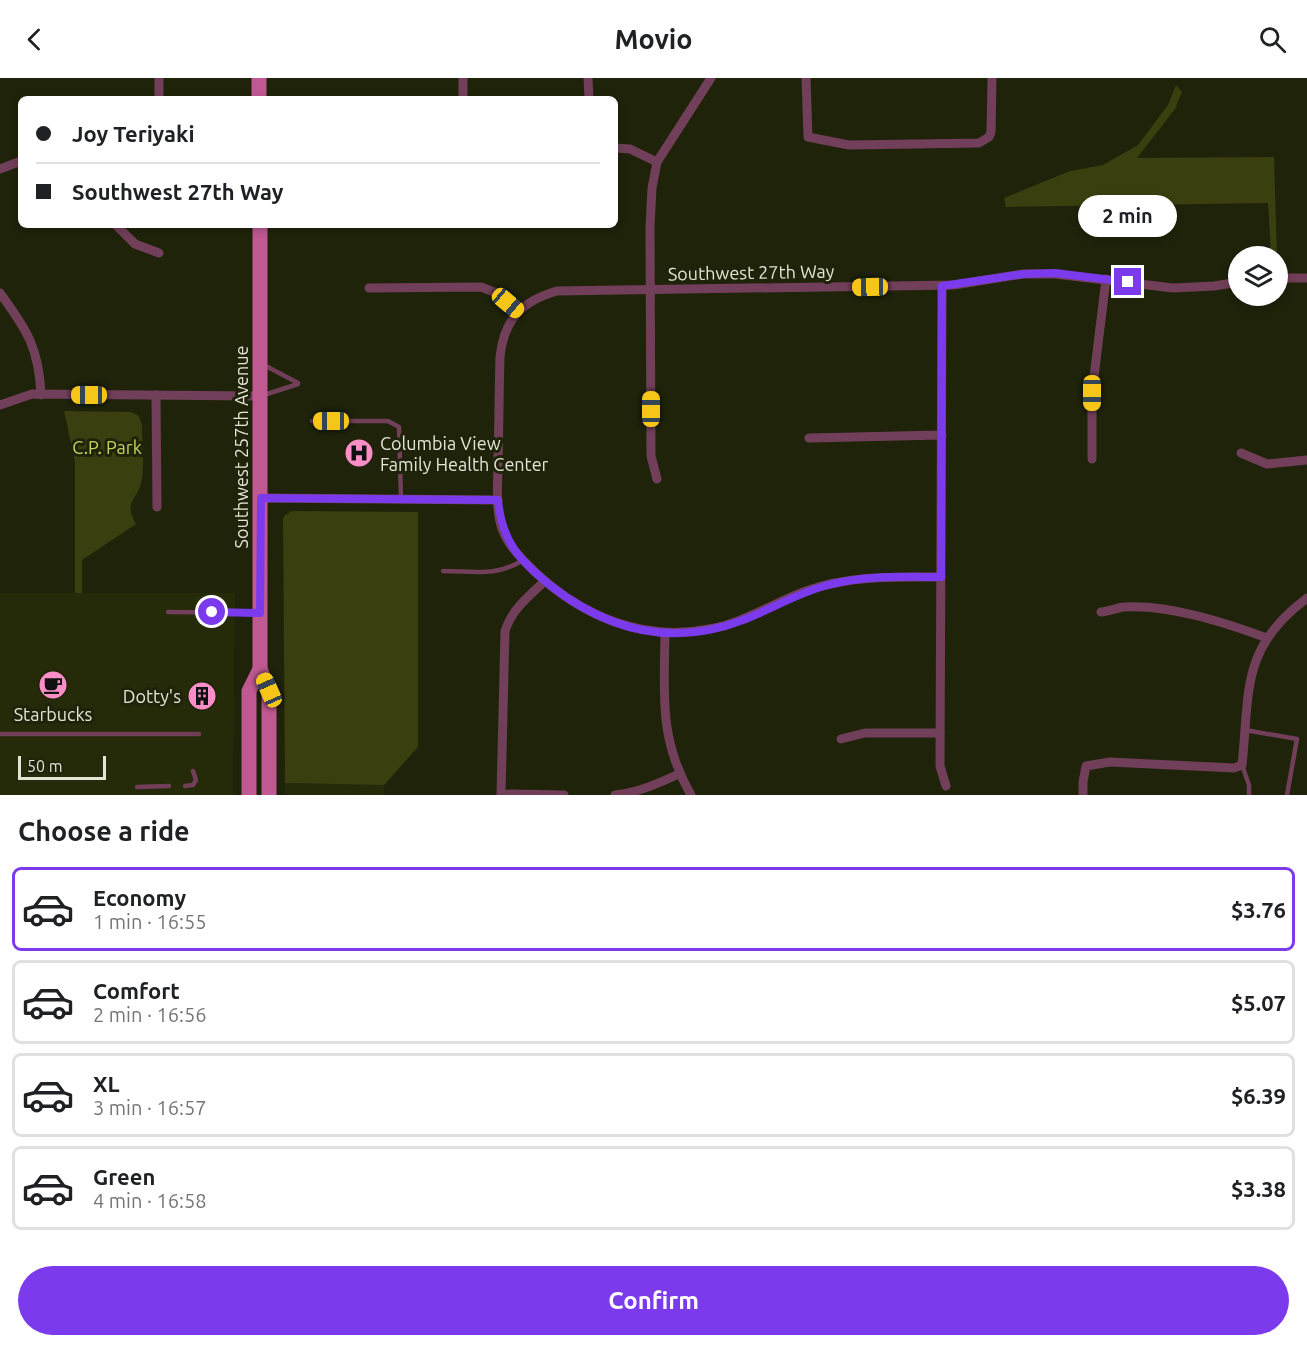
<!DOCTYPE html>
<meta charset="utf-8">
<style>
:root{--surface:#fff;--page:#f2f2f2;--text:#202124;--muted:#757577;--line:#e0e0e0;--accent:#7c3aed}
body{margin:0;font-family:Ubuntu,sans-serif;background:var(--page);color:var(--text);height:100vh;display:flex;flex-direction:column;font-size:22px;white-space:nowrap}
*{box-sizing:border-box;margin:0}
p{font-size:20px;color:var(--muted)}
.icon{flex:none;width:33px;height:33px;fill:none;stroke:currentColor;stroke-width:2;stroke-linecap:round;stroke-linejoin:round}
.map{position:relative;height:717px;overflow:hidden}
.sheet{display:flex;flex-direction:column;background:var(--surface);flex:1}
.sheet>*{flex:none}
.banner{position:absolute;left:18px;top:18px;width:600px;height:132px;border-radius:9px;box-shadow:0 3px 9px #0003;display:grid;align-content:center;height:132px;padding:0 18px;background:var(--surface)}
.tools{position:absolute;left:1228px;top:168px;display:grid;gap:12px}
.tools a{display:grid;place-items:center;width:60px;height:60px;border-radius:50%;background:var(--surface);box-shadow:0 3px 9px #0003;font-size:30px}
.scale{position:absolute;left:18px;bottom:15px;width:88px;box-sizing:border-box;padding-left:6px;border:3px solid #e2e5d6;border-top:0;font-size:16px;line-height:21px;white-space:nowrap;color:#e2e5d6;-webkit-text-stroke:4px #1f230a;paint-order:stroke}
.end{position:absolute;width:27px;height:27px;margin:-14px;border:8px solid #7c3aed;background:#fff;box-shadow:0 0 0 3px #fff}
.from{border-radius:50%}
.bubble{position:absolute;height:42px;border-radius:21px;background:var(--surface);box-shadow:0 3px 9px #0003;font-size:20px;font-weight:600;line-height:42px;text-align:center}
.car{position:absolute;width:18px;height:36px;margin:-18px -9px;border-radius:8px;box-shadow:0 0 4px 2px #0007;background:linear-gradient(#f5c518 24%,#345 0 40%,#f5c518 0 76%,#345 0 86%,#f5c518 0)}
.banner b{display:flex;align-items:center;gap:21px;height:57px;font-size:22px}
.banner b+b{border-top:2px solid var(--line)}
.banner i{width:15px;height:15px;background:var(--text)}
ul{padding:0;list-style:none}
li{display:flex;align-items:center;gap:18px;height:84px;margin:0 12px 9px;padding:0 6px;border:3px solid var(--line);border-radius:9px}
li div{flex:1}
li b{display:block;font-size:22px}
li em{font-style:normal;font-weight:600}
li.on{border-color:var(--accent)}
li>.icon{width:54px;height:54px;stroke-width:1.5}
h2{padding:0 18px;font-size:27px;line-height:72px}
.primary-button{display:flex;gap:12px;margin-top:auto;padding:12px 18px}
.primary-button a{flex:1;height:69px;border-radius:36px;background:var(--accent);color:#fff;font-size:24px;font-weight:600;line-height:69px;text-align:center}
header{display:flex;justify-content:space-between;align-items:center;height:78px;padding:0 18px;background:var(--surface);font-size:27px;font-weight:600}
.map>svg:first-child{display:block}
.built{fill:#252a09}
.green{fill:#393f0f}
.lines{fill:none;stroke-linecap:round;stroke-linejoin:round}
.lane{stroke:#713f59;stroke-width:4.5}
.street{stroke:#713f59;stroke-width:9}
.primary{stroke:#c05992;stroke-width:15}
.route{stroke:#7c3aed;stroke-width:8}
.labels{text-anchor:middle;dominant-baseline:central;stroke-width:6;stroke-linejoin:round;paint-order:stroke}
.street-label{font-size:18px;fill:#e2e5d6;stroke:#1f230a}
.poi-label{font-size:18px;fill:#e2e5d6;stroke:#1f230a;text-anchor:start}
.park-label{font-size:18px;fill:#c5d560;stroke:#1f230a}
</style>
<header><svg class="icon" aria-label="back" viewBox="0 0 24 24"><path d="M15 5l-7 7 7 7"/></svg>Movio<svg class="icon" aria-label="search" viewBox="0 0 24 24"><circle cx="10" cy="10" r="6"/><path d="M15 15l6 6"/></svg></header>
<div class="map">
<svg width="1307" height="717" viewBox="0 0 1307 717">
<rect width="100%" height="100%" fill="#1f230a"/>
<g class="built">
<polygon points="0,515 235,515 233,717 0,717"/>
<polygon points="285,705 384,707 384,717 285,717"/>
</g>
<g class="green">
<polygon points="1176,7 1182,14 1175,31 1137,80 1274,79 1277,178 1271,178 1268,125 1006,129 1004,120 1070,93 1103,87 1138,67 1168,27"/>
<path d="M64 333 131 334 139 338 142 347C142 363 145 391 141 405 137 423 123 422 136 446L82 482V515H75V384Z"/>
<polygon points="292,433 418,434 418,669 384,707 285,705 283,441 285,437"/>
</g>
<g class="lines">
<g class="lane">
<polyline points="264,287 298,305"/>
<polyline points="264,317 298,306"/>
<polyline points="312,343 388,343 399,349 401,421"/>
<path d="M443 493C473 493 497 499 523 482"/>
<polyline points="168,534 257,535"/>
<polyline points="1245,652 1297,661 1287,717"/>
<polyline points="0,656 199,656"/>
<polyline points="1242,687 1249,707 1249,717"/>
<polyline points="185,708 193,707 196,702 193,693"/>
<polyline points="137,709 169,708"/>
</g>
<g class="street">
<polyline points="159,0 159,21"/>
<polyline points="463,0 463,21"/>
<polyline points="588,0 589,21"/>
<polyline points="806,0 808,59 849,67 979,65 989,59 991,54 992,0"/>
<polyline points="615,70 630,71 657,84"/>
<polyline points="0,91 21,83"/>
<polyline points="116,147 135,166 159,175"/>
<polyline points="1278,200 1307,200"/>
<polyline points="942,208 940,688 946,708"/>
<polyline points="369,210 481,209 499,216 518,233"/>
<path d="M0 215C27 252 39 270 41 317"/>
<polyline points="156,317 157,429"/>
<polyline points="0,327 32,316 261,318"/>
<polyline points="809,360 942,357"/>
<polyline points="1241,375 1267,386 1307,382"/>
<polyline points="1092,381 1092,315 1106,201"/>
<polyline points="657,401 651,378 650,149 652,110 657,84 711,0"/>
<polyline points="261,420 498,422"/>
<path d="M941 499C896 499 850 497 806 513 773 525 744 545 709 551 644 564 583 539 535 494 522 481 509 469 502 451 495 430 498 405 498 383 499 348 499 313 500 279 504 241 522 223 557 213L954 207 1023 196H1055L1173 210 1214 208 1239 204"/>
<path d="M545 503C529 518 512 531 505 553L501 716 564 717"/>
<path d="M1101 534C1109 533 1117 530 1124 529 1169 526 1226 545 1267 560"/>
<path d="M665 555C664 616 659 662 691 717"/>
<polyline points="841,661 865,655 940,655"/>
<path d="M615 717C639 714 657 706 679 696"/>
<path d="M1083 717V704L1086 688 1110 684 1234 690 1242 687C1250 613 1240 570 1307 520"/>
</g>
<g class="primary">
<polyline points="259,0 259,21"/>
<polyline points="260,147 260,591 269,612 269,717"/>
<polyline points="249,717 249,613 260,591"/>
</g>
</g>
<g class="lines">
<path class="route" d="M212 534 260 535 261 420 498 422C502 464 519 482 551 508 609 553 673 569 743 542 772 531 797 515 828 507 865 497 903 499 941 499L942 208 1023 196 1055 195 1128 204"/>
</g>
<defs>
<g id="hospital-disc" transform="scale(1.5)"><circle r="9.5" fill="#fa8fc8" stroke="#1f230a"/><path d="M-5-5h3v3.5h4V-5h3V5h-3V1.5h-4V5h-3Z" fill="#111"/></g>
<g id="cafe-disc" transform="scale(1.5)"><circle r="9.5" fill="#fa8fc8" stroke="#1f230a"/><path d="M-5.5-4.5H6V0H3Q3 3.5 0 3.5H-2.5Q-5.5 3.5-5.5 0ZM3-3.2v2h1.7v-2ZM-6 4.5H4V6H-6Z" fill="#111"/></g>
<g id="building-disc" transform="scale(1.5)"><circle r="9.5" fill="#fa8fc8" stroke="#1f230a"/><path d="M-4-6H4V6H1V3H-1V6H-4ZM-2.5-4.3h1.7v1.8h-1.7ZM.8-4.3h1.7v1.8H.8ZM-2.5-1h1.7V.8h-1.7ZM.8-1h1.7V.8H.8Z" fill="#111"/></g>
</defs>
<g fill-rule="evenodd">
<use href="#hospital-disc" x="359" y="375"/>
<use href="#cafe-disc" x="53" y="607"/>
<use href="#building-disc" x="202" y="618"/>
</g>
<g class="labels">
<g class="street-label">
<text transform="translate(751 194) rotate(-1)">Southwest 27th Way</text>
<text transform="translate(241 369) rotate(-90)">Southwest 257th Avenue</text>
</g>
<g class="poi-label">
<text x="380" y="365">Columbia View<tspan x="380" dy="21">Family Health Center</tspan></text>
<text x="181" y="618" text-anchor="end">Dotty's</text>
<text x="53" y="636" text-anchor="middle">Starbucks</text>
</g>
<g class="park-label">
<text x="107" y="369">C.P. Park</text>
</g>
</g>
</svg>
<div class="tools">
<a><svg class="icon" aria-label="layers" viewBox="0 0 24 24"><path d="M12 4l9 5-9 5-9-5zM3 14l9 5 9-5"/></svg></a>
</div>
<div class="scale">50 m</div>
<i class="end from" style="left:212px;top:534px"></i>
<i class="end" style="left:1128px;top:204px"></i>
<div class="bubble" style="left:1078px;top:117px;width:99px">2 min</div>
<i class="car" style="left:870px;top:209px;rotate:269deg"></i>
<i class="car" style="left:508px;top:225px;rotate:130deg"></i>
<i class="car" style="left:1092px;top:315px;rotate:180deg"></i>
<i class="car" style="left:89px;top:317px;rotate:270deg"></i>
<i class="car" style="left:651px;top:331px;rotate:0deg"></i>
<i class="car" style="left:331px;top:343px;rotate:270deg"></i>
<i class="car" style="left:269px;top:612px;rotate:336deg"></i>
<div class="banner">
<b><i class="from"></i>Joy Teriyaki</b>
<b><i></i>Southwest 27th Way</b>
</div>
</div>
<section class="sheet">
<h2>Choose a ride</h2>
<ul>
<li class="on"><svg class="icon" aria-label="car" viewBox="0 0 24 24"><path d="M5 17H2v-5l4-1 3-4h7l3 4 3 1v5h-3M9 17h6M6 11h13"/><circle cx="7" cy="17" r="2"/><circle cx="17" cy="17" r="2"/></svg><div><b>Economy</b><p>1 min · 16:55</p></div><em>$3.76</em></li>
<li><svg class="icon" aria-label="car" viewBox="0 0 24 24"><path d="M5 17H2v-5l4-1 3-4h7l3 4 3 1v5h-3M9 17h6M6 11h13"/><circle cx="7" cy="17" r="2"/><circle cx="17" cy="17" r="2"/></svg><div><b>Comfort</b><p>2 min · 16:56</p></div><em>$5.07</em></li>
<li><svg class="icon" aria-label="car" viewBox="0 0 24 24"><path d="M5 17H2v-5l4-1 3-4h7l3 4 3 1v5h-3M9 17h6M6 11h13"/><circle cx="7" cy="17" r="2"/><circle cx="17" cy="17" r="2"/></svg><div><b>XL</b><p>3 min · 16:57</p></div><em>$6.39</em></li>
<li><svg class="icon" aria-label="car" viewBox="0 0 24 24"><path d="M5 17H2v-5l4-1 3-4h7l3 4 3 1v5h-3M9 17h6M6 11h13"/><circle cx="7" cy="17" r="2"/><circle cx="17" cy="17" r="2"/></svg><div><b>Green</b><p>4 min · 16:58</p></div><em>$3.38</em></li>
</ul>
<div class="primary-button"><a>Confirm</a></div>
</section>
